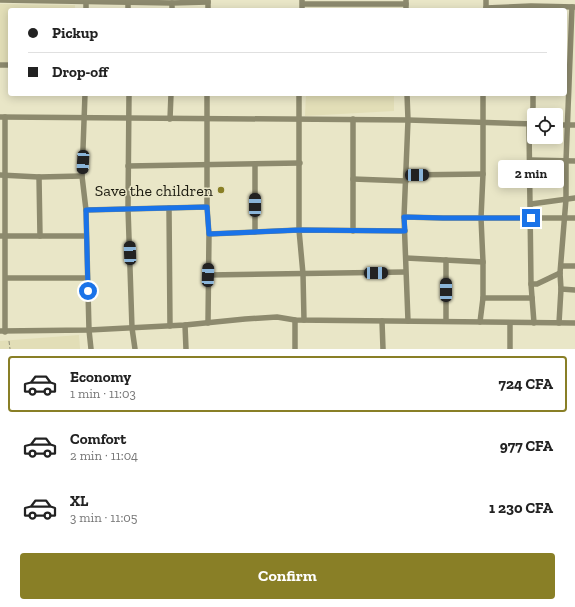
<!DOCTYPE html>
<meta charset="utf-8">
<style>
:root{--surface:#fff;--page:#f6f6f6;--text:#222;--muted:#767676;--line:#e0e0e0;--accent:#897f26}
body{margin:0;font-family:"Zilla Slab",serif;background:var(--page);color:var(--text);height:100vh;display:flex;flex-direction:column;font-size:15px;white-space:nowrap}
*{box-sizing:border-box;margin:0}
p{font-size:13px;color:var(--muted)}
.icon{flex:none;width:22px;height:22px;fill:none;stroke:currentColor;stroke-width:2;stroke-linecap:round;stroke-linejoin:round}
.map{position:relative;height:349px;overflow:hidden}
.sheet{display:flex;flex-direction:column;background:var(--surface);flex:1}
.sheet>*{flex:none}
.guide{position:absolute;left:8px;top:8px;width:559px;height:88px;border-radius:4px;box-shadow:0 2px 10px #0003;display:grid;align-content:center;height:88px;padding:0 20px;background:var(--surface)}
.fabs{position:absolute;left:527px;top:108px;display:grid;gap:8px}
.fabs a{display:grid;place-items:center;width:36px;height:36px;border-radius:4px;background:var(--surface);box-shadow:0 2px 10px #0003;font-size:20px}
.end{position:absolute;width:18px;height:18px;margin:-9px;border:5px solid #1a73e8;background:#fff;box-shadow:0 0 0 2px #fff}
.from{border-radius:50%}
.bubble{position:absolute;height:28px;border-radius:4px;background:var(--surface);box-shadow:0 2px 10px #0003;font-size:13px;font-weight:800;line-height:28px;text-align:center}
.car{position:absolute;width:12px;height:24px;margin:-12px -6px;border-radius:5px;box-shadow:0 0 3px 1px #0007;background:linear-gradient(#222 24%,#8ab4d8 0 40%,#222 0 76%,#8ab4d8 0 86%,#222 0)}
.guide b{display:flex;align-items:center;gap:14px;height:38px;font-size:15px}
.guide b+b{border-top:1px solid var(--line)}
.guide i{width:10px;height:10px;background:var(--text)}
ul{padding:7px 0 0;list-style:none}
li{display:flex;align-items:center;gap:12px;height:56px;margin:0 8px 6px;padding:0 12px;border:2px solid transparent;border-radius:4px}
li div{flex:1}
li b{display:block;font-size:15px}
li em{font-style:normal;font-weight:800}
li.current{border-color:var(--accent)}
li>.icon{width:36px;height:36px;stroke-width:1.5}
.primary-button{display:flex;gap:8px;margin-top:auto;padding:8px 20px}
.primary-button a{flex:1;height:46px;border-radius:4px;background:var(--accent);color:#fff;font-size:16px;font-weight:800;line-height:46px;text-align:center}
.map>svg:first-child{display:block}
.built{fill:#e2deb7}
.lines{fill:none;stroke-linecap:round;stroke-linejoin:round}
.path{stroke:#8f8d77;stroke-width:1;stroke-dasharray:4 2;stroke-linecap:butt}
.street{stroke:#8d8a6e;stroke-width:5.5}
.route{stroke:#1a73e8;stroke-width:5}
.poi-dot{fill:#897f26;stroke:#e9e6c7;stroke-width:1.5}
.labels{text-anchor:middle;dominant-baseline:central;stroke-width:3;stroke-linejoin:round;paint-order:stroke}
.poi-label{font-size:16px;fill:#1c1b10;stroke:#e9e6c7;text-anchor:end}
</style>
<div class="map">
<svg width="575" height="349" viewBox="0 0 575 349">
<rect width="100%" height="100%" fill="#e9e6c7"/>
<g class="built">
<polygon points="0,4 75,5 75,10 10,10 10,62 0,62"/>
<polygon points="306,94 394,94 394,111 305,116"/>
<polygon points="79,335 80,349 0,349 0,341"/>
</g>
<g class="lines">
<polyline class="path" points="9,341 10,349"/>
<g class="street">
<polyline points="0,0 172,3"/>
<polyline points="302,0 302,10"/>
<polyline points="406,0 406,10"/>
<polyline points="486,0 486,10"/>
<polyline points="303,4 406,4"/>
<polyline points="486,8 531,6 575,7"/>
<polyline points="86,10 86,0"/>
<polyline points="128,10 128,1"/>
<polyline points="172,10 172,3 208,2"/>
<polyline points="208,10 208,0"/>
<polyline points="0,65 10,65"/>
<polyline points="85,94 82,176 86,210 89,330 91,349"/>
<polyline points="129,94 128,208 132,328 135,349"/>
<polyline points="207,94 207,207 209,234 208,323"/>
<polyline points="299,94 299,230 303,274 304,320"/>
<polyline points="407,94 408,120 404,217 408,321"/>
<polyline points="533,94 533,107 529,127 531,284 534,323"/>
<polyline points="0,117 408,120 534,124"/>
<polyline points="170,119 171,94"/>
<polyline points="556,125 575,125"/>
<polyline points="530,160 575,161"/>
<polyline points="255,164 255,232"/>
<polyline points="128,166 300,163"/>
<polyline points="0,175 39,177 82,176"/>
<polyline points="406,175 483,174"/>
<polyline points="39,177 40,236"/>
<polyline points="353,179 406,181"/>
<polyline points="531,204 575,198"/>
<polyline points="169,208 170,326"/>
<polyline points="86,210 207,207"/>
<polyline points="404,217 443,218 575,218"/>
<polyline points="353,231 353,119"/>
<polyline points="209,234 299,230 405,231"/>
<polyline points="0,236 86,236"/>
<polyline points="406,258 483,262"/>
<polyline points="561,266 575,266"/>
<polyline points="208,275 405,272"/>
<polyline points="6,278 87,278"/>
<polyline points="531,284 537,284 560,273"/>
<polyline points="561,289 575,290"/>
<polyline points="483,298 532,298"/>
<polyline points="295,320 295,349"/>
<polyline points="382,321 383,349"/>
<polyline points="446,321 446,260"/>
<polyline points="480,322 483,298 483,262 481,218 483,174 483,94"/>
<polyline points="559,323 561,289 560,273 566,199 566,161 572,7"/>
<polyline points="185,325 186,349"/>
<polyline points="0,331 89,330 185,325 245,319 277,317 295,320 575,323"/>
<polyline points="5,332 5,117"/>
<polyline points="510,349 510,323"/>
</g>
</g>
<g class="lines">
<polyline class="route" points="88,291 86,210 207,207 209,234 299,230 405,231 404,217 443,218 531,218"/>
</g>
<circle class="poi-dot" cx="221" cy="190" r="4"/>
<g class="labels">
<g class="poi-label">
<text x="213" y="190">Save the children</text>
</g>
</g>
</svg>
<div class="fabs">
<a><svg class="icon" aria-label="locate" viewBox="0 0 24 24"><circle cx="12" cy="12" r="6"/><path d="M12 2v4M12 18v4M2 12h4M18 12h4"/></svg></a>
</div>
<i class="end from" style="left:88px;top:291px"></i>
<i class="end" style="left:531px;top:218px"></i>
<div class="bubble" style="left:498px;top:160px;width:66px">2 min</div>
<i class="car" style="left:83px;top:162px;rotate:183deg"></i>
<i class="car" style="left:417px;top:175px;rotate:89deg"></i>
<i class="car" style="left:255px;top:205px;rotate:0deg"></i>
<i class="car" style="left:130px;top:253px;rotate:358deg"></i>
<i class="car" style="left:376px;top:273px;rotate:89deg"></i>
<i class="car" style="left:208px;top:275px;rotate:2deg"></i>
<i class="car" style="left:446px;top:290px;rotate:0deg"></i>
<div class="guide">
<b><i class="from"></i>Pickup</b>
<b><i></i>Drop-off</b>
</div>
</div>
<section class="sheet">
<ul>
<li class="current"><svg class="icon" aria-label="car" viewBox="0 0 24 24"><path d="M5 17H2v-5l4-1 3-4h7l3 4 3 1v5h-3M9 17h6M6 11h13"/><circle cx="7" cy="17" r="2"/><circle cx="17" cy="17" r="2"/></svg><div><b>Economy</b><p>1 min · 11:03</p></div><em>724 CFA</em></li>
<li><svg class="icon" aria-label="car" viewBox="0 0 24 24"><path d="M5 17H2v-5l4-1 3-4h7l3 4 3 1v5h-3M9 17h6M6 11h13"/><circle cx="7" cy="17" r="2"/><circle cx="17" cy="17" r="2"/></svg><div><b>Comfort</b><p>2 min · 11:04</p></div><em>977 CFA</em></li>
<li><svg class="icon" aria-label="car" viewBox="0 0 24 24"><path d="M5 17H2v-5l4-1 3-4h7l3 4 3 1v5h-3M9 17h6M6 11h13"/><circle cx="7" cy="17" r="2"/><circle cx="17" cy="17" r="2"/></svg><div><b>XL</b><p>3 min · 11:05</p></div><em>1 230 CFA</em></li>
</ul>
<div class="primary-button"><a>Confirm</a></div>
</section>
